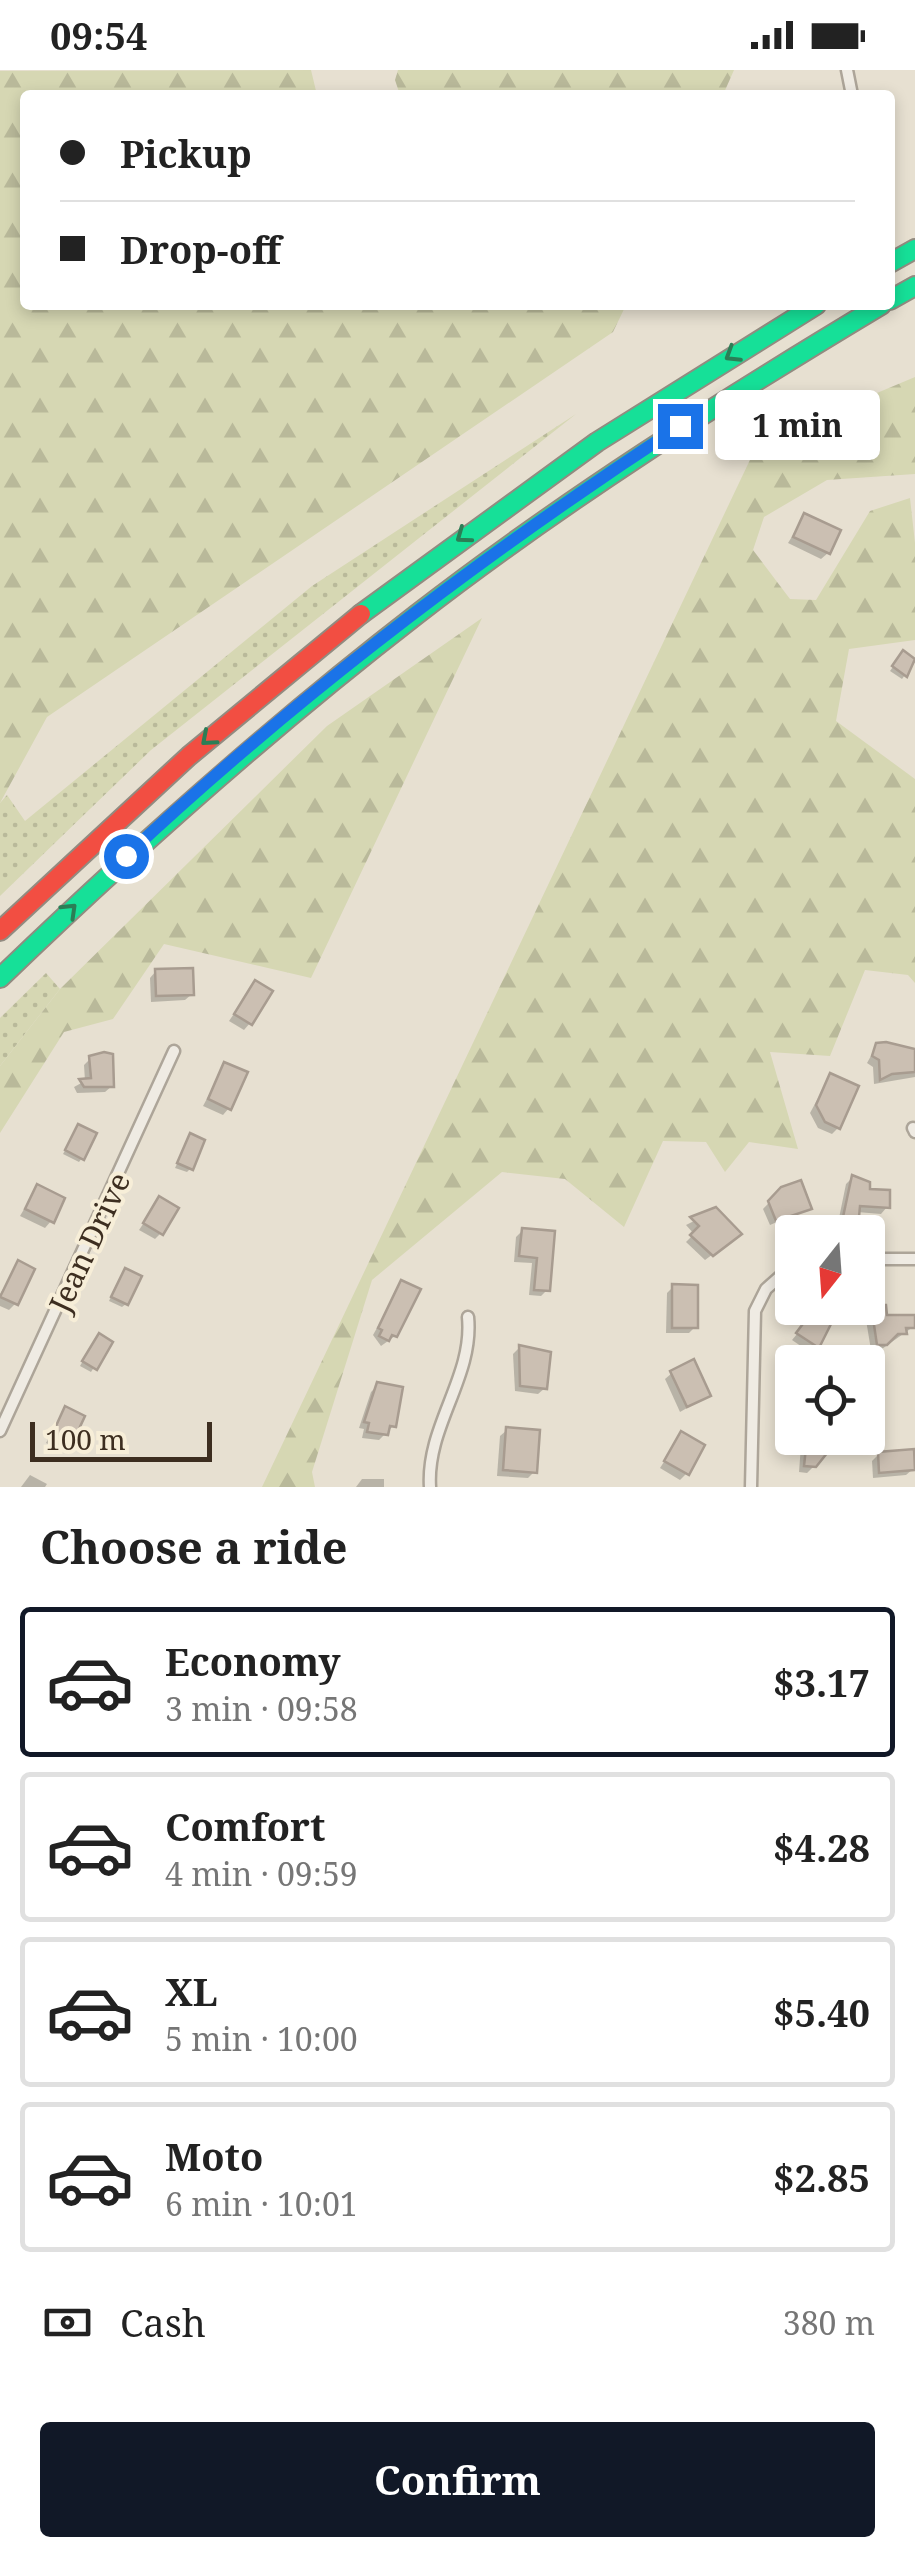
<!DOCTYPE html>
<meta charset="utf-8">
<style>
:root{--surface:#fff;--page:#f2f2f2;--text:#222;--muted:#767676;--line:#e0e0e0;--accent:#111827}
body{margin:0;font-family:"Noto Serif",serif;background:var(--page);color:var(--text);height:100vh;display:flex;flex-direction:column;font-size:38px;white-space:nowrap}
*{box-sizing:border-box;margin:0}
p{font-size:32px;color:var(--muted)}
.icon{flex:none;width:55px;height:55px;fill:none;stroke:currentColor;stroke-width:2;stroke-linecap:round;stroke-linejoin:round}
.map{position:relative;height:1417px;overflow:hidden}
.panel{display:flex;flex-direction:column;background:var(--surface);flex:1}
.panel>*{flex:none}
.guide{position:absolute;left:20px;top:20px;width:875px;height:220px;border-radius:10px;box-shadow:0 5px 15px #0003;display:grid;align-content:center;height:220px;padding:0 40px;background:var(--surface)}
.needle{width:65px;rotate:197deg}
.fabs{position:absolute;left:775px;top:1145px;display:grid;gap:20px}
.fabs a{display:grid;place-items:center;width:110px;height:110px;border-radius:10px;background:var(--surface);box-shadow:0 5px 15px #0003;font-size:50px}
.scale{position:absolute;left:30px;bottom:25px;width:182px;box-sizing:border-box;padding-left:10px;border:5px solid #3d2e20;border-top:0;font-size:28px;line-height:35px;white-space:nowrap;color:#3d2e20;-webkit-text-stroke:8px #f7eed8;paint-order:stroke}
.end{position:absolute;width:45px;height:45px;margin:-22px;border:12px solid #1a73e8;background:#fff;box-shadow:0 0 0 5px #fff}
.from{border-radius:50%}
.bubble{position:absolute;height:70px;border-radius:10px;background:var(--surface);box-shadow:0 5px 15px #0003;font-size:32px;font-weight:700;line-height:70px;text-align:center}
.guide b{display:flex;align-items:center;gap:35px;height:95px;font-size:38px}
.guide b+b{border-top:2px solid var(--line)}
.guide i{width:25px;height:25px;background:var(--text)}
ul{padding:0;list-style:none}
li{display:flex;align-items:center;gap:30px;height:150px;margin:0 20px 15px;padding:0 20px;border:5px solid var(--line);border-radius:10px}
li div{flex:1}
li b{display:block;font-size:38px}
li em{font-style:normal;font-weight:700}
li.selected{border-color:var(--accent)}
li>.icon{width:90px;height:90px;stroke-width:1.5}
h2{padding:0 40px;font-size:45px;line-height:120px}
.pay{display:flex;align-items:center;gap:25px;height:110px;padding:0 40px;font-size:38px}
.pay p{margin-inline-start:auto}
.action{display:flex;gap:20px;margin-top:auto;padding:20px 40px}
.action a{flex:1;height:115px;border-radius:10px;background:var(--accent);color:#fff;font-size:40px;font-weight:700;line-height:115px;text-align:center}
.status{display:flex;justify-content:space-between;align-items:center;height:70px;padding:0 50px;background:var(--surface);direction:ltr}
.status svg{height:28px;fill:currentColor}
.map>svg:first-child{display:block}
.green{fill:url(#green-dots)}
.forest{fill:url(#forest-firs)}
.shadow{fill:#0003}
.building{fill:#cbbfb2;stroke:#a89c90;stroke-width:2.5}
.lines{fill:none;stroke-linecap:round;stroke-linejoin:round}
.street-casing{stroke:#ada599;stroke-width:15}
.fast-casing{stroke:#928b80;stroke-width:22}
.jam-casing{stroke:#928b80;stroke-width:22}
.street{stroke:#efebe3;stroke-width:10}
.fast{stroke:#16e098;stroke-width:18}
.jam{stroke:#f24e42;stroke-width:18}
.oneway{stroke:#2b7e56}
.route{stroke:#1a73e8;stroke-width:12}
.labels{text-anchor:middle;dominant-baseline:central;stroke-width:8;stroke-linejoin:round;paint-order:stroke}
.street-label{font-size:30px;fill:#3d2e20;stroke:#f7eed8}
</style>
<div class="status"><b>09:54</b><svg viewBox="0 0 49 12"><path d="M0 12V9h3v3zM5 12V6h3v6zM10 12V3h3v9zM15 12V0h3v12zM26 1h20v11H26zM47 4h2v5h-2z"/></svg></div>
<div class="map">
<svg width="915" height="1417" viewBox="0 0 915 1417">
<defs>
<pattern id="green-dots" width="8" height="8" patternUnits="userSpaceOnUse" patternTransform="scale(2.5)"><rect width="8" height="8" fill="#d6d7b3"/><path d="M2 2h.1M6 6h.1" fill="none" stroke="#b9b99a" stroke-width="1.8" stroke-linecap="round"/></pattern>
<pattern id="forest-firs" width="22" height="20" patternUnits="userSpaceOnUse" patternTransform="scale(2.5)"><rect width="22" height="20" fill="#d6d7b3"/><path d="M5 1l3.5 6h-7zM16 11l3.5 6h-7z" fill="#b9b99a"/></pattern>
</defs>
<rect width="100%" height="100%" fill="#e7e0d1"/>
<g class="green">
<polygon points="576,344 151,680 0,826 0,733 7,725 25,751 312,516"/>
<polygon points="46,903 60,919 0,996 0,948"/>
</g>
<g class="forest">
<polygon points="311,0 317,25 25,25 25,235 626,235 613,262 47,647 0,733 0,1"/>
<polygon points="398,0 734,0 723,25 400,25 395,10"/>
<polygon points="915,307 915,404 827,410 764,447 753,480 790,529 816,530 870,441 910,428 915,473 915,570 849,579 836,651 915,709 915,913 908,905 865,900 830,986 770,982 798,1079 749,1072 725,1102 706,1072 663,1071 624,1157 565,1109 502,1102 372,1210 312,1402 315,1417 262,1417 758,373"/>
<polygon points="482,548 311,908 164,874 113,949 64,962 0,1063 0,996 60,919 327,656"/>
</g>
<g class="shadow">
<polygon points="805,446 828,483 821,489 788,473"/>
<polygon points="903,583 915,592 902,609 890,601"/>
<polygon points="156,901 192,924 185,930 151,932 150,908"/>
<polygon points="255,913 250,953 244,960 229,951"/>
<polygon points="877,975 915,982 915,1007 874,1014 873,997 867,993"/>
<polygon points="90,989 112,1016 105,1022 77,1023 74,1017 85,1011 84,995"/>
<polygon points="225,995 229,1038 223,1045 203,1036"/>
<polygon points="830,1006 838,1058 832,1064 818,1058 810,1043"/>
<polygon points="78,1057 82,1088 79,1092 63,1084"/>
<polygon points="190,1066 191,1098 187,1102 175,1098"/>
<polygon points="852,1108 887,1137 881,1144 857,1142 850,1152 838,1153 846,1114"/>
<polygon points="37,1117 51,1151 45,1158 20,1146"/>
<polygon points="782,1119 809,1138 770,1155 763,1139"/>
<polygon points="160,1129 161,1163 155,1169 139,1160"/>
<polygon points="716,1140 732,1170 705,1190 686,1172 694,1164 686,1155"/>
<polygon points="523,1160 552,1163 547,1220 541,1226 529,1225 532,1193 514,1192 516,1167"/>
<polygon points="19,1193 15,1234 9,1240 0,1236 0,1224"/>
<polygon points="122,1204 126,1234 122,1237 109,1231"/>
<polygon points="402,1213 395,1266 381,1276 373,1265"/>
<polygon points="673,1217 695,1257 689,1263 666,1263 667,1223"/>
<polygon points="819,1238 833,1245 811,1283 792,1270"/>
<polygon points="872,1238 884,1248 913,1257 879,1281 871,1280 865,1244"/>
<polygon points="95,1270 110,1273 91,1302 80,1296"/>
<polygon points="520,1277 545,1318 538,1324 515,1321 513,1284"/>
<polygon points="672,1303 708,1326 680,1342 665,1309"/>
<polygon points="378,1315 393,1356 379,1370 362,1368 364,1359 359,1358 371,1322"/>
<polygon points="65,1339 69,1374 63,1381 46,1373"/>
<polygon points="507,1360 534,1402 528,1408 497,1406 500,1366"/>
<polygon points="792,1361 792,1368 822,1368 814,1396 807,1403 799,1402 801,1375 790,1373"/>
<polygon points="682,1364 687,1403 680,1410 660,1398"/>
<polygon points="879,1384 913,1399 906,1405 873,1408 872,1391"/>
<polygon points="30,1405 47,1414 45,1417 21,1417"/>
<polygon points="362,1409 384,1409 384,1417 356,1417"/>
</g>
<g class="building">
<polygon points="804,443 841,460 830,484 793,467"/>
<polygon points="903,580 915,589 907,607 892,596"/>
<polygon points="193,898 194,925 156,926 155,899"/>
<polygon points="255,910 273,921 252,955 234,944"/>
<polygon points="886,972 915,979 915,1002 892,1004 880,1010 879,990 872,986 876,973"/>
<polygon points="104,982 113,984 114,1017 84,1017 79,1009 91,1008 89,986"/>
<polygon points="224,992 248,1002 231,1040 208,1029"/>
<polygon points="830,1003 859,1016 840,1059 825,1052 816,1035"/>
<polygon points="78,1054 97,1063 84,1090 65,1080"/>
<polygon points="190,1063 205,1070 193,1100 177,1093"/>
<polygon points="852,1105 870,1112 870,1119 890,1120 890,1138 860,1136 859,1147 843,1147"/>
<polygon points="801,1110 812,1139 776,1151 768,1131 781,1117"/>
<polygon points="37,1114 65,1128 54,1153 25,1139"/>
<polygon points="159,1126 179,1138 163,1165 143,1153"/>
<polygon points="716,1137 742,1164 713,1186 690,1165 699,1156 690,1147"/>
<polygon points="522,1158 555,1161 550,1221 534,1220 537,1188 519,1186"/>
<polygon points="18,1190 35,1199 18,1235 0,1227"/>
<polygon points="125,1198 142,1206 128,1235 111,1227"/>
<polygon points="401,1210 421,1219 397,1267 392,1265 389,1271 379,1266 382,1260 378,1258"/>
<polygon points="672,1214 698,1215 698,1258 672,1258"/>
<polygon points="871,1235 886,1235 887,1245 915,1245 915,1258 906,1258 907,1264 898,1264 887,1275 877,1275"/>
<polygon points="815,1238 836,1244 819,1278 796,1263"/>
<polygon points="99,1263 113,1272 97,1300 82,1291"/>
<polygon points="519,1275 551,1282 547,1319 520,1316"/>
<polygon points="694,1289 711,1326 687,1337 670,1301"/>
<polygon points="377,1312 403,1317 396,1357 390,1356 388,1365 367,1362 369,1353 364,1352"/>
<polygon points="65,1336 85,1346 71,1376 51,1367"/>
<polygon points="506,1357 540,1360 537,1403 503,1400"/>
<polygon points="681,1361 705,1375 689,1405 664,1391"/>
<polygon points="807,1368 835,1373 816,1397 804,1396"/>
<polygon points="914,1379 915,1400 879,1403 878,1382"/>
</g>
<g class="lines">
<g class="street-casing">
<g id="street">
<polyline points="847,0 852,25"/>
<polyline points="913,1058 915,1062"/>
<polyline points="868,1189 915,1189"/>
<polyline points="0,1361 174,981"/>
<path d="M430 1417C426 1356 474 1307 468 1247"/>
<polyline points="751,1417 755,1241 766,1219 792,1196"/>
</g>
</g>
<g class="fast-casing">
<g id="fast">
<polyline points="890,193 915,179"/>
<polyline points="890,230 915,216"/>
<polyline points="361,544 597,372 816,235"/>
<path d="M0 908C133 780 270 658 416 545 563 431 721 331 881 235"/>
</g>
</g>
<g class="jam-casing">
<polyline id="jam" points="0,861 189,686 361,544"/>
</g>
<use href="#street" class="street"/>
<use href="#fast" class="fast"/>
<use href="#jam" class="jam"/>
</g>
<defs><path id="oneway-chevron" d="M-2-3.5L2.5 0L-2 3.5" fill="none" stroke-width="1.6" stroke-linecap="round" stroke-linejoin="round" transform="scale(2.5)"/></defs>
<g class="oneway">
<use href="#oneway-chevron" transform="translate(732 285) rotate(148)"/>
<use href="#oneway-chevron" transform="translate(463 466) rotate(144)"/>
<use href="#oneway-chevron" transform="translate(208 669) rotate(139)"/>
<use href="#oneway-chevron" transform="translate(70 840) rotate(-44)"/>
</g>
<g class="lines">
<path class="route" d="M126 786C297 626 484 484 680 356"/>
</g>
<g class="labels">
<g class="street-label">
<text transform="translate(89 1172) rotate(-65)">Jean Drive</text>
</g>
</g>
</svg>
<div class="fabs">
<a><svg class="needle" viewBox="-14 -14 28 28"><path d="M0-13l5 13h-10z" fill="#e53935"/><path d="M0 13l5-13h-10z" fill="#767676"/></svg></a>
<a><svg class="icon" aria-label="locate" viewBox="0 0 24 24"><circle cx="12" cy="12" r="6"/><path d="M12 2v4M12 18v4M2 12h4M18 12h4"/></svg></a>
</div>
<div class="scale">100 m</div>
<i class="end from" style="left:126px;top:786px"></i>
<i class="end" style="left:680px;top:356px"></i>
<div class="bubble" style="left:715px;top:320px;width:165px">1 min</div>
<div class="guide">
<b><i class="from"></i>Pickup</b>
<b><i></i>Drop-off</b>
</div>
</div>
<section class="panel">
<h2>Choose a ride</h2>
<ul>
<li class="selected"><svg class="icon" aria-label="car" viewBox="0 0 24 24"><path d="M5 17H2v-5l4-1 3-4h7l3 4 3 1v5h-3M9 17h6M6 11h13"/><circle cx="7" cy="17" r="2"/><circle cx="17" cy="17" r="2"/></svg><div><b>Economy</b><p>3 min · 09:58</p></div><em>$3.17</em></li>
<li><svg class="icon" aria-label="car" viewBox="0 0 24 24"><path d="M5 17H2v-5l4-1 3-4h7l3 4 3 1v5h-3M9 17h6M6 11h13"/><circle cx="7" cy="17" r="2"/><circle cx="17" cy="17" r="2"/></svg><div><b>Comfort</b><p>4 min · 09:59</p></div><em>$4.28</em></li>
<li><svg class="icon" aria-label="car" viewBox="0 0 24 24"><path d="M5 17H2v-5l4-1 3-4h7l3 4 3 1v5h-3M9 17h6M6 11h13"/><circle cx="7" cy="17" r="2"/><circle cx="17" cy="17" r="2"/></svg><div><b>XL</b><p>5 min · 10:00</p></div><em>$5.40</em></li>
<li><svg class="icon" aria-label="car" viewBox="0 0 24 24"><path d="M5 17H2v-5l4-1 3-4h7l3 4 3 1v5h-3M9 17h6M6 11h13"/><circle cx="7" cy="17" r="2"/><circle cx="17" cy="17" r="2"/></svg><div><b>Moto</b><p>6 min · 10:01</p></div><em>$2.85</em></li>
</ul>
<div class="pay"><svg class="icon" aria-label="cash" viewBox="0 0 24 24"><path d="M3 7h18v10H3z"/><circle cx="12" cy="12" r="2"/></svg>Cash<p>380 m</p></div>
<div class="action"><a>Confirm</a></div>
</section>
